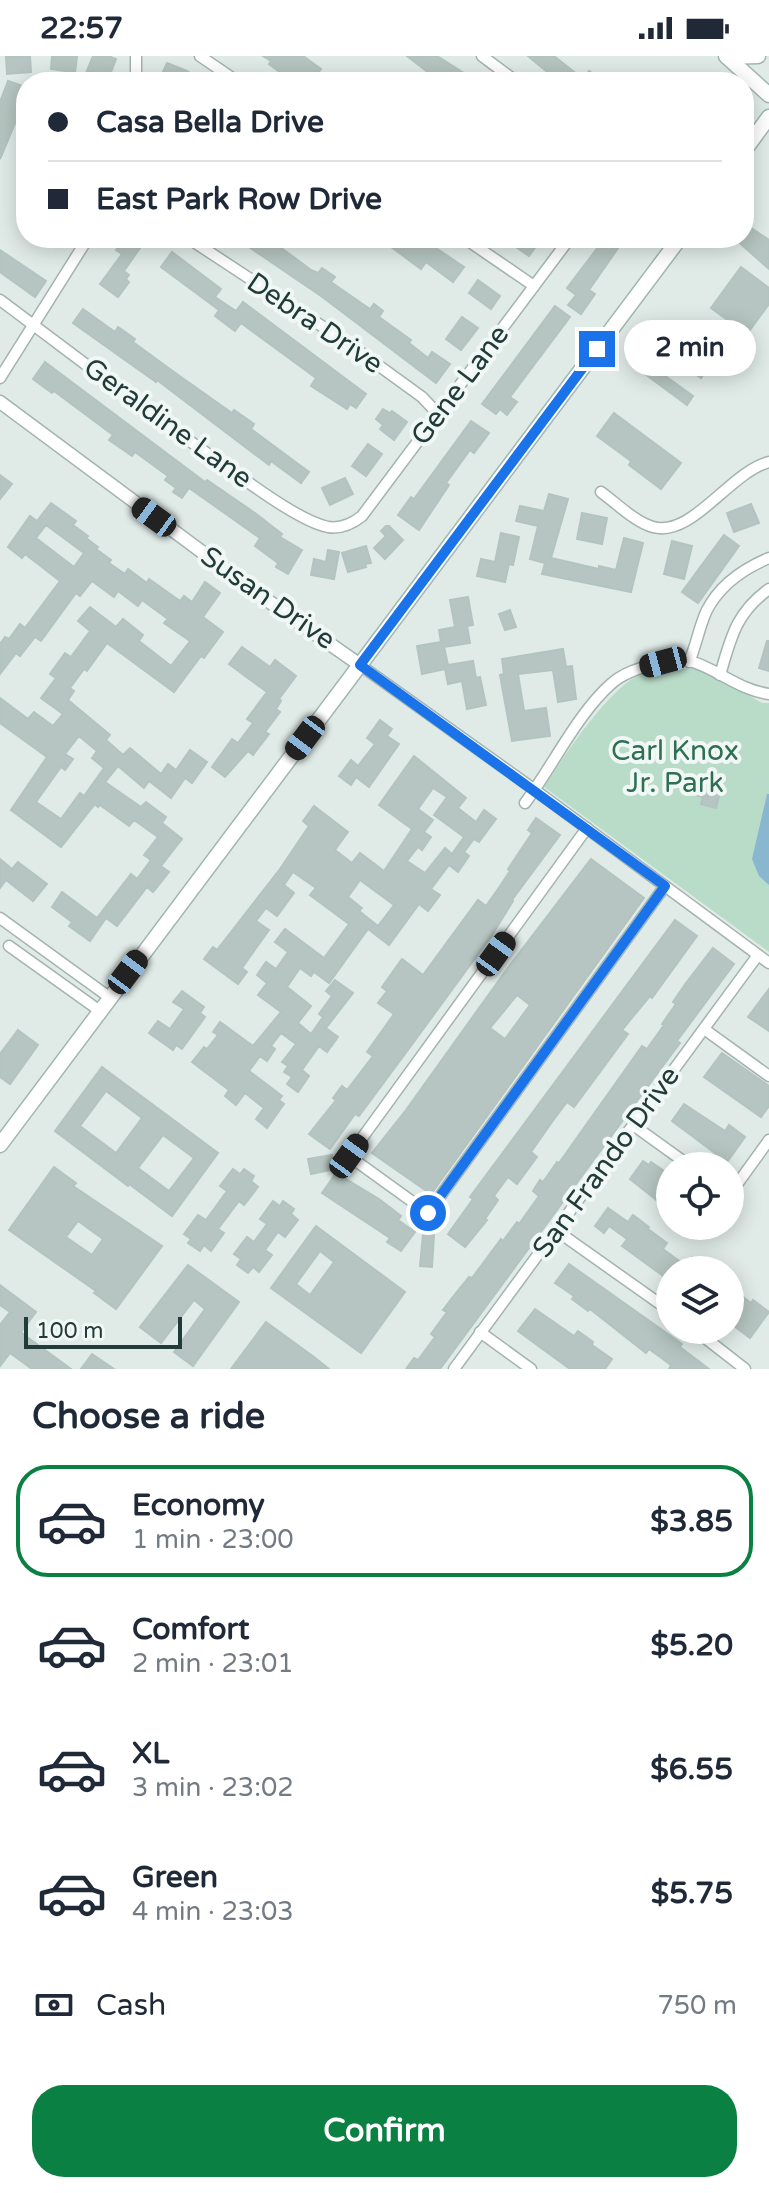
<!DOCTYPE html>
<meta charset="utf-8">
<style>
:root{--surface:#fff;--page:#f2f2f3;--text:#1f2937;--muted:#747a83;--line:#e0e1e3;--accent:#0b8043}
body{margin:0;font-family:"Varela Round",sans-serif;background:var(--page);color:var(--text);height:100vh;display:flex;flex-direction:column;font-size:30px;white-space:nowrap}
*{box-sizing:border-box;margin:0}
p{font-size:26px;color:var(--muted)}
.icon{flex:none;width:44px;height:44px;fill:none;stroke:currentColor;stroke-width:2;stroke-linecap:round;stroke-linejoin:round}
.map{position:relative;height:1313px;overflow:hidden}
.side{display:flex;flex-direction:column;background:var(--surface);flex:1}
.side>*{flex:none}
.banner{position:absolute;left:16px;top:16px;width:738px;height:176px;border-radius:32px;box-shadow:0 4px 20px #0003;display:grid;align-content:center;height:176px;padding:0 32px;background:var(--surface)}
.tools{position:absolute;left:656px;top:1096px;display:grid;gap:16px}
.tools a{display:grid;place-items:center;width:88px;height:88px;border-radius:50%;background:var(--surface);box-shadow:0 4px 20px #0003;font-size:40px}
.scale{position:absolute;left:24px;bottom:20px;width:158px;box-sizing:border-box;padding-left:8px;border:4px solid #213b38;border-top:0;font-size:22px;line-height:28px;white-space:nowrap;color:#213b38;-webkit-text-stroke:6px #f1f7f5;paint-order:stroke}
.end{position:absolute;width:36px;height:36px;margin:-18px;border:10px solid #1a73e8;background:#fff;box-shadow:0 0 0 4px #fff}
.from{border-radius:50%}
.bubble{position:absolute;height:56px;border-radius:28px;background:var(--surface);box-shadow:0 4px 20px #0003;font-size:26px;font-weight:700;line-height:56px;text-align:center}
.car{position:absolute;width:24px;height:48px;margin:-24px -12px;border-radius:10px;box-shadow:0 0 6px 2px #0007;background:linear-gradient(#222 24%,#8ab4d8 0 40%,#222 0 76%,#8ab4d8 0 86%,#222 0)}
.banner b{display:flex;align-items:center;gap:28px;height:76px;font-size:30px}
.banner b+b{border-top:2px solid var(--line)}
.banner i{width:20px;height:20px;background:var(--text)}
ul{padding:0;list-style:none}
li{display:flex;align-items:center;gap:24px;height:112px;margin:0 16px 12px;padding:0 16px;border:4px solid transparent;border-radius:32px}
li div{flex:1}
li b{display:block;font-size:30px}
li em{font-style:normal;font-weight:700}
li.on{border-color:var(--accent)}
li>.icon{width:72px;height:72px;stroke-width:1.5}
h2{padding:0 32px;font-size:36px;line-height:96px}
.pay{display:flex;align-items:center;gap:20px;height:88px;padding:0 32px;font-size:30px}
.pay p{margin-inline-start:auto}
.primary-button{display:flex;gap:16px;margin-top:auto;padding:16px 32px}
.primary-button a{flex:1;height:92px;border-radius:32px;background:var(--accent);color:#fff;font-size:32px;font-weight:700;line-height:92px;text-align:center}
.status{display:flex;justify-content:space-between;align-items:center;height:56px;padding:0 40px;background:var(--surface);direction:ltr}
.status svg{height:22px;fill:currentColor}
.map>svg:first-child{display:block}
.green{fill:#b9dcc9}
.water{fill:#89b7cf}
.building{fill:#b6c5c1;stroke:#b3c4c0;stroke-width:2;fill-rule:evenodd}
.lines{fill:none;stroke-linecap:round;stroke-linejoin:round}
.minor-casing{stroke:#a3b3b0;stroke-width:13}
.tertiary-casing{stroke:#a3b3b0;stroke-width:15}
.secondary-casing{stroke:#9fb6b2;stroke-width:17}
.minor{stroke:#fff;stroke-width:10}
.tertiary{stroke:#fff;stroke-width:12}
.secondary{stroke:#fff;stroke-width:14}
.route{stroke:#1a73e8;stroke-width:10}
.labels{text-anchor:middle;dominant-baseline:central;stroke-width:8;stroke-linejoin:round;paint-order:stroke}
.street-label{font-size:28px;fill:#213b38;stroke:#f1f7f5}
.park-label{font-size:28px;fill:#2d7053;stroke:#f1f7f5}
</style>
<div class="status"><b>22:57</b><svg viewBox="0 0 49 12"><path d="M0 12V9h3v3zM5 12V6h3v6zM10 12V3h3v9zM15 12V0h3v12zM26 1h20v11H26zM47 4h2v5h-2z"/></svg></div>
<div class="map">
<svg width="769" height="1313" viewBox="0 0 769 1313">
<rect width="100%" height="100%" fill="#e0ebe8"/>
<path class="green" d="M668 612 703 613 762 647H769V896L544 731C564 700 601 644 632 623 642 617 656 614 668 612Z"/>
<polygon class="water" points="767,738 769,738 769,829 759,820 752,803"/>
<g class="building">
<polygon points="6,0 30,0 31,16 7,18"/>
<polygon points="52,0 77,0 74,26 64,25 65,15 51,13"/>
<polygon points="93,0 108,0 116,3 108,24 98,20 94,26 84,22"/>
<polygon points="263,0 303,0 321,13 312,26 293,26 269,8 271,5"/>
<polygon points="407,0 437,0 478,26 448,26 440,20 438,24"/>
<polygon points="528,0 554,0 583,23 589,15 604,26 559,26"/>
<polygon points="167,7 187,15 202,26 169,26 160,22"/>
<polygon points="8,25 26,31 26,41 0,103 0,46"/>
<polygon points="744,167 769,184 769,213 734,182 744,182"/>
<polygon points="125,182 147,182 124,215 129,219 126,223 129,226 118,241 100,228 122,198 116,194"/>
<polygon points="251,182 280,182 276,188 311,214 318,217 322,212 335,221 331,226 364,249 370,253 374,248 383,255 379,261 411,284 409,287 428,302 432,296 450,308 436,327 321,240 246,189"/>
<polygon points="379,182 412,182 421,188 424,184 464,211 453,226 426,206 421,213"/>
<polygon points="522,182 542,182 529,200 516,191"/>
<polygon points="605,182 625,182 589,234 595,238 581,258 568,249 576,239 567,232"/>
<polygon points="0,194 46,225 35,241 0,216"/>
<polygon points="172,196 221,233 215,241 236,255 243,246 366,338 356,352 350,348 347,353 311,330 316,322 241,267 235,275 215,260 219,254 161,211"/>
<polygon points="741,211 769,232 769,248 747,278 711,252"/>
<polygon points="478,224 500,240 491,253 469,237"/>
<polygon points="555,250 570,261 510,341 517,346 507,359 500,353 496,358 482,348"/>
<polygon points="83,253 115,276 118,271 135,283 133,286 174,316 232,357 234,354 254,368 251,373 309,416 301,427 271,405 269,409 157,324 156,326 73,267"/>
<polygon points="462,261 478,272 461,294 446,283"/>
<polygon points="660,281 706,315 701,322 655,288"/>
<polygon points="639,301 693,340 687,349 633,309"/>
<polygon points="45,306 205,426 207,424 255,457 282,478 280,481 302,494 288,518 276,511 278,507 255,490 260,482 189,432 182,442 173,436 176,432 165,424 168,420 135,396 132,400 109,384 113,379 54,335 52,337 33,323"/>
<polygon points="383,353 390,357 392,355 407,366 394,384 380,373 383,369 376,363"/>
<polygon points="614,357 681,407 661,433 629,409 631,405 597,380"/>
<polygon points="471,365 489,377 474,397 470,394 446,427 449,429 419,474 398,459 411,441 414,443"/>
<polygon points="368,388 382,398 366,420 352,410"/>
<polygon points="0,419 12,428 0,443"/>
<polygon points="345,422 353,438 330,449 322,432"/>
<polygon points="549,438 568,443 551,502 599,513 599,510 616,514 624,482 643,487 631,536 542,518 545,507 530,503 538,470 516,465 520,450 544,455"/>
<path d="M51 447 76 465 73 469 88 480 86 482 98 491 96 493 111 504 109 507 125 518 128 513 147 527 149 523 180 545 184 540 192 546 205 526 220 537 203 561 223 576 204 602 201 600 174 636 107 587 87 615 84 613 70 632 74 635 68 644 110 679 106 684 123 699 130 692 161 718 168 708 176 714 190 694 207 706 192 727 185 722 171 742 149 725 144 732 118 710 105 726 141 751 146 746 166 761 162 767 182 783 161 810 169 816 153 836 147 831 117 870 106 862 90 885 69 870 72 866 52 851 62 836 97 862 131 818 137 823 151 804 144 799 158 781 134 764 129 770 100 749 98 751 95 748 61 791 11 754 47 701 0 667V642L28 663 34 656 53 670 63 658 41 642 56 622 50 618 65 597 71 601 90 575 78 565 90 551 116 571 123 563 143 579 139 585 171 610 190 585 164 567 168 563 142 544 138 550 118 535 114 541 92 525 80 540 76 537 41 585 35 581 20 600 16 597 0 618V588L5 581 9 583 20 568 25 572 60 525 25 498 22 502 8 491 30 460 37 465ZM46 469 84 497 74 511 36 482ZM79 680 97 695 92 702 104 712 84 740 80 737 61 763 36 746 61 711 65 714 73 703 65 698Z"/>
<polygon points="751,448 759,467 734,476 727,457"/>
<polygon points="582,457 607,462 602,488 577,483"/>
<polygon points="386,470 389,470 403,484 385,503 374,492 386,480 381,475"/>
<polygon points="501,477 519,481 513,509 509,508 505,526 477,520 481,503 495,506"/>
<polygon points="724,479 739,490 698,547 682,536"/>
<polygon points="672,485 692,490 684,523 664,518"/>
<polygon points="366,490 371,507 365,508 366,511 348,516 342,497"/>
<polygon points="328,494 339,496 334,523 311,519 314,503 326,506"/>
<polygon points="468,541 473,569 467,570 470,587 444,591 448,609 473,605 476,622 480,621 486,649 467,653 462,625 448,628 445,613 422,618 417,590 441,586 439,574 455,571 450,544"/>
<polygon points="510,554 516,571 505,574 499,558"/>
<polygon points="767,585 769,585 769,615 759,612"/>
<polygon points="242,591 270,611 275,604 296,620 279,643 281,645 276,653 280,656 265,676 269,678 253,699 248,695 225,721 212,711 232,683 238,687 253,667 247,663 267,636 229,608"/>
<polygon points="563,593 566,611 572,610 576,643 558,646 553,614 518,618 524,655 546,652 550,680 512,685 500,619 504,618 502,603"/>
<polygon points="380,664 392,673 387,680 399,688 369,731 356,721 351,729 339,720 351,704 358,710 375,688 367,682"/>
<path d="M414 700 466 742 458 752 476 766 484 754 496 763 479 786 474 783 464 796 469 800 458 816 449 809 431 833 440 839 428 855 419 848 389 889 368 873 329 927 314 916 311 920 300 912 287 931 311 950 298 967 311 978 323 961 319 958 332 940 326 935 335 924 353 937 326 972 338 981 327 996 319 990 302 1014 309 1020 298 1036 287 1028 292 1021 284 1016 288 1010 282 1006 296 988 281 977 271 990 275 993 267 1005 260 1000 249 1015 282 1040 279 1044 284 1048 267 1072 256 1063 264 1052 245 1037 236 1049 225 1040 229 1034 192 1006 204 991 207 993 218 979 213 976 220 966 253 990 281 956 258 939 267 927 257 919 266 906 276 913 288 896 275 886 285 873 324 902 349 868 310 839 316 832 293 816 284 829 294 837 277 860 266 852 256 865 269 874 242 912 247 916 238 928 204 903 213 891 217 894 280 813 309 770 303 765 314 750 348 776 335 794 352 807 360 797 384 815 412 773 379 749ZM433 732 447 741 434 759 464 781 452 798 445 792 425 817 407 805 418 791 422 794 431 781 424 776 433 764 418 753ZM360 824 394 849 378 870 359 855 362 852 348 841Z"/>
<polygon points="696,727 721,733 716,752 701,748 703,741 693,739"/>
<polygon points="536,762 560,779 512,844 513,845 492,879 405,998 359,1060 355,1058 330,1093 309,1078 336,1044 333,1042 342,1030 347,1034 373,1000 367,996 394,958 378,947 387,935 382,931 402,903 423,919 478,844 486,850 500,830 510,815 508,813 532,777 528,774"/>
<polygon points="0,803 12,813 18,806 47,828 33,845 6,824 0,832"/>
<path d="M591 803 644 842 431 1138 372 1097 406 1054 507 913ZM517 939 530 949 505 983 490 972Z"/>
<polygon points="675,864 697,880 652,942 650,940 622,974 628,978 574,1051 567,1046 552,1066 531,1096 537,1101 517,1128 508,1121 494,1140 498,1144 485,1163 487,1164 465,1191 448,1178 473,1143 470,1141"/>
<polygon points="713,892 734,908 677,985 680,987 668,1003 440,1313 406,1313 414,1302 418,1304 435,1281 431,1278 447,1256 443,1254 452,1242 469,1221 472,1222 501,1183 503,1185 517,1166 519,1168 539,1140 533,1135 540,1124 543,1126 557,1106 559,1107 642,990 647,993 664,969 662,968 676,948 673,946 686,927"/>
<polygon points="769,933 769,975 748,961"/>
<polygon points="182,935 204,951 200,957 205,961 182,993 176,989 173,994 149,977 158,965 170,973 184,953 173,946"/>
<polygon points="18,974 38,989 10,1028 0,1021 0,998"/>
<polygon points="722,997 769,1030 769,1050 761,1061 704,1021"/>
<path d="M102 1011 218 1097 172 1160 129 1128 128 1130 55 1075ZM106 1035 142 1062 116 1097 80 1070ZM163 1079 194 1102 169 1135 138 1112Z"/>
<polygon points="684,1048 725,1075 729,1069 745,1081 727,1106 672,1065"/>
<polygon points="332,1099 335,1113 311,1118 308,1103"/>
<polygon points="643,1105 649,1109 651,1106 670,1119 670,1155 630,1123"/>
<path d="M54 1111 76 1127 73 1130 162 1190 116 1253 94 1237 96 1235 9 1174ZM78 1165 103 1183 92 1199 66 1181Z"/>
<polygon points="233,1113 240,1118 244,1113 254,1120 251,1125 258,1131 244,1149 239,1145 218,1173 224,1177 211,1195 204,1189 200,1195 188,1187 191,1183 184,1178 198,1159 206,1164 227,1135 220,1130"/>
<polygon points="336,1117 379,1143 401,1160 398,1164 415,1176 401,1195 387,1186 390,1182 322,1137"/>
<polygon points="273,1145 280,1150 283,1145 294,1153 291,1158 298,1164 285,1181 278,1176 265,1194 272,1199 259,1216 253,1211 248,1217 237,1209 241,1203 234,1198 247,1181 254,1186 267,1168 260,1163"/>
<polygon points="608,1152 628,1166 633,1159 649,1171 648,1173 667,1187 663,1193 686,1210 692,1201 710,1214 670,1214 670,1225 622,1190 627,1183 609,1170 604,1177 595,1170"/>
<path d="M316 1170 405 1236 361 1297 271 1232ZM320 1195 334 1206 310 1239 296 1228Z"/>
<polygon points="686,1170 710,1170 702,1182"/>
<polygon points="423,1178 434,1179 432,1211 420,1210"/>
<polygon points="569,1208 682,1288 680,1291 709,1313 669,1313 671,1309 649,1293 646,1297 590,1253 588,1255 572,1243 574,1240 555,1227"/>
<polygon points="188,1209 239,1246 193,1310 174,1296 205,1253 194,1244 161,1287 140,1271"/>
<polygon points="0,1229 36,1256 21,1276 23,1278 71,1313 32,1313 10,1297 0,1310 0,1269 10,1256 0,1249"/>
<polygon points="738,1237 751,1247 753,1244 769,1256 750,1282 730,1267 730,1238 734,1241"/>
<polygon points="535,1253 574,1280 578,1275 593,1286 592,1289 612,1303 605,1313 570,1313 518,1275"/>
<polygon points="266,1266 314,1301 329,1313 231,1313"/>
<polygon points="92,1298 114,1313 81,1313"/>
</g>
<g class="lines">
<g class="minor-casing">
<g id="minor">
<polyline points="200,0 238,26"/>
<polyline points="482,0 517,26"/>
<polyline points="136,26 136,0"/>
<polyline points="188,182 349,288 422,341 438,358"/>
<polyline points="464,182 534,230"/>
<path d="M0 244C79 303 156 363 238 419 259 434 303 466 328 471 341 473 352 468 362 460L570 182"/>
<polyline points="0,322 88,182"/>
<path d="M601 436C616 447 635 466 653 471 692 482 730 416 769 406"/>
<path d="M689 606C696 590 699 572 706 556 719 529 743 513 769 502"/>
<polyline points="360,609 535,734 769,907"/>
<path d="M720 619C731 581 736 557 769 533"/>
<path d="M525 747C552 711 578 657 611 628 623 617 639 612 655 608 662 606 671 602 679 603 710 606 736 634 769 638"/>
<polyline points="587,772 349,1100 428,1157 665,830"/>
<polyline points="0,862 109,941"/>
<polyline points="9,890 100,955"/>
<polyline points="704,973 769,1020"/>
<polyline points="633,1069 690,1110"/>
<polyline points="730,1138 769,1084"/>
<polyline points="557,1175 670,1255"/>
<polyline points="695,1274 745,1313"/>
<polyline points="480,1276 531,1313"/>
<polyline points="454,1313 758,899"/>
</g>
</g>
<g class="tertiary-casing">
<polyline id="tertiary" points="0,346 264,542 360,609"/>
</g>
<g class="secondary-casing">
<g id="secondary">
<polyline points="726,0 769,39"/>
<polyline points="727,1 758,0"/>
<polyline points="744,95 769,61"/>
<polyline points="0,1089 680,182"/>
</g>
</g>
<use href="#minor" class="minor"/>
<use href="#tertiary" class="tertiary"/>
<use href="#secondary" class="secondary"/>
</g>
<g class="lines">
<polyline class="route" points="428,1157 665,830 360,609 597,293"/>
</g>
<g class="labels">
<g class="street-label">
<text transform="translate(315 267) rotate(34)">Debra Drive</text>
<text transform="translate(460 329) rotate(-53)">Gene Lane</text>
<text transform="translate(168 367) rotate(36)">Geraldine Lane</text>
<text transform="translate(268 542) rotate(35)">Susan Drive</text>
<text transform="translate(606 1106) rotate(-54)">San Frando Drive</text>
</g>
<g class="park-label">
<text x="675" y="695">Carl Knox<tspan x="675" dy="32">Jr. Park</tspan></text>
</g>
</g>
</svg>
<div class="tools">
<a><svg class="icon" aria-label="locate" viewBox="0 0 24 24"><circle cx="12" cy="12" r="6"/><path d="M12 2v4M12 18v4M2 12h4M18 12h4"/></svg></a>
<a><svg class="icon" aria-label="layers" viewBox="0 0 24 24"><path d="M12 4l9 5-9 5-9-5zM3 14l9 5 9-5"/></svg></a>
</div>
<div class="scale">100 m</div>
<i class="end from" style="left:428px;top:1157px"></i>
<i class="end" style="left:597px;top:293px"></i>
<div class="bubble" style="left:624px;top:264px;width:132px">2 min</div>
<i class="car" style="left:154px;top:461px;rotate:306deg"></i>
<i class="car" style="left:663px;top:606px;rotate:255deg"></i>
<i class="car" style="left:305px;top:682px;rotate:217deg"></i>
<i class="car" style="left:496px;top:898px;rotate:36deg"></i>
<i class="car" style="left:128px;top:916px;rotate:37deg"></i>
<i class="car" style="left:349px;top:1100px;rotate:36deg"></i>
<div class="banner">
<b><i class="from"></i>Casa Bella Drive</b>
<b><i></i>East Park Row Drive</b>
</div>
</div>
<section class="side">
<h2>Choose a ride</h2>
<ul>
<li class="on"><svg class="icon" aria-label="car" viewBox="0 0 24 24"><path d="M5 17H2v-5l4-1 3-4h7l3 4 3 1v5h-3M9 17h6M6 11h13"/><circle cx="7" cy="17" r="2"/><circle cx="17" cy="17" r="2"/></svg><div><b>Economy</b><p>1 min · 23:00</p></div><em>$3.85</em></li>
<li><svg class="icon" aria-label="car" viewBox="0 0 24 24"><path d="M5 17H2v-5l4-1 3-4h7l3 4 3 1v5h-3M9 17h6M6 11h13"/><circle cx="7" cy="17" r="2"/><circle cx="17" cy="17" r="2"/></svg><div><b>Comfort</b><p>2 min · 23:01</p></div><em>$5.20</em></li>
<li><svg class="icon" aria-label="car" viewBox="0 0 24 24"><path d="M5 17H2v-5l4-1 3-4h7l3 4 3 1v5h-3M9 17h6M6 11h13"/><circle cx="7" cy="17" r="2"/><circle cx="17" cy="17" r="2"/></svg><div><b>XL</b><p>3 min · 23:02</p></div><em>$6.55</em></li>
<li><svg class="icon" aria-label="car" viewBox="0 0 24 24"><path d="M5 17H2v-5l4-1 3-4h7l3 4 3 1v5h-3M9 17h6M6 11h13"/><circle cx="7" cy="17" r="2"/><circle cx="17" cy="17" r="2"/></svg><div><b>Green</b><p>4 min · 23:03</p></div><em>$5.75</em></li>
</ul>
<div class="pay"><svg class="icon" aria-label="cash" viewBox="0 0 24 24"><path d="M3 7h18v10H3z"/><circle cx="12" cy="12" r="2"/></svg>Cash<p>750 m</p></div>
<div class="primary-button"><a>Confirm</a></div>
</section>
